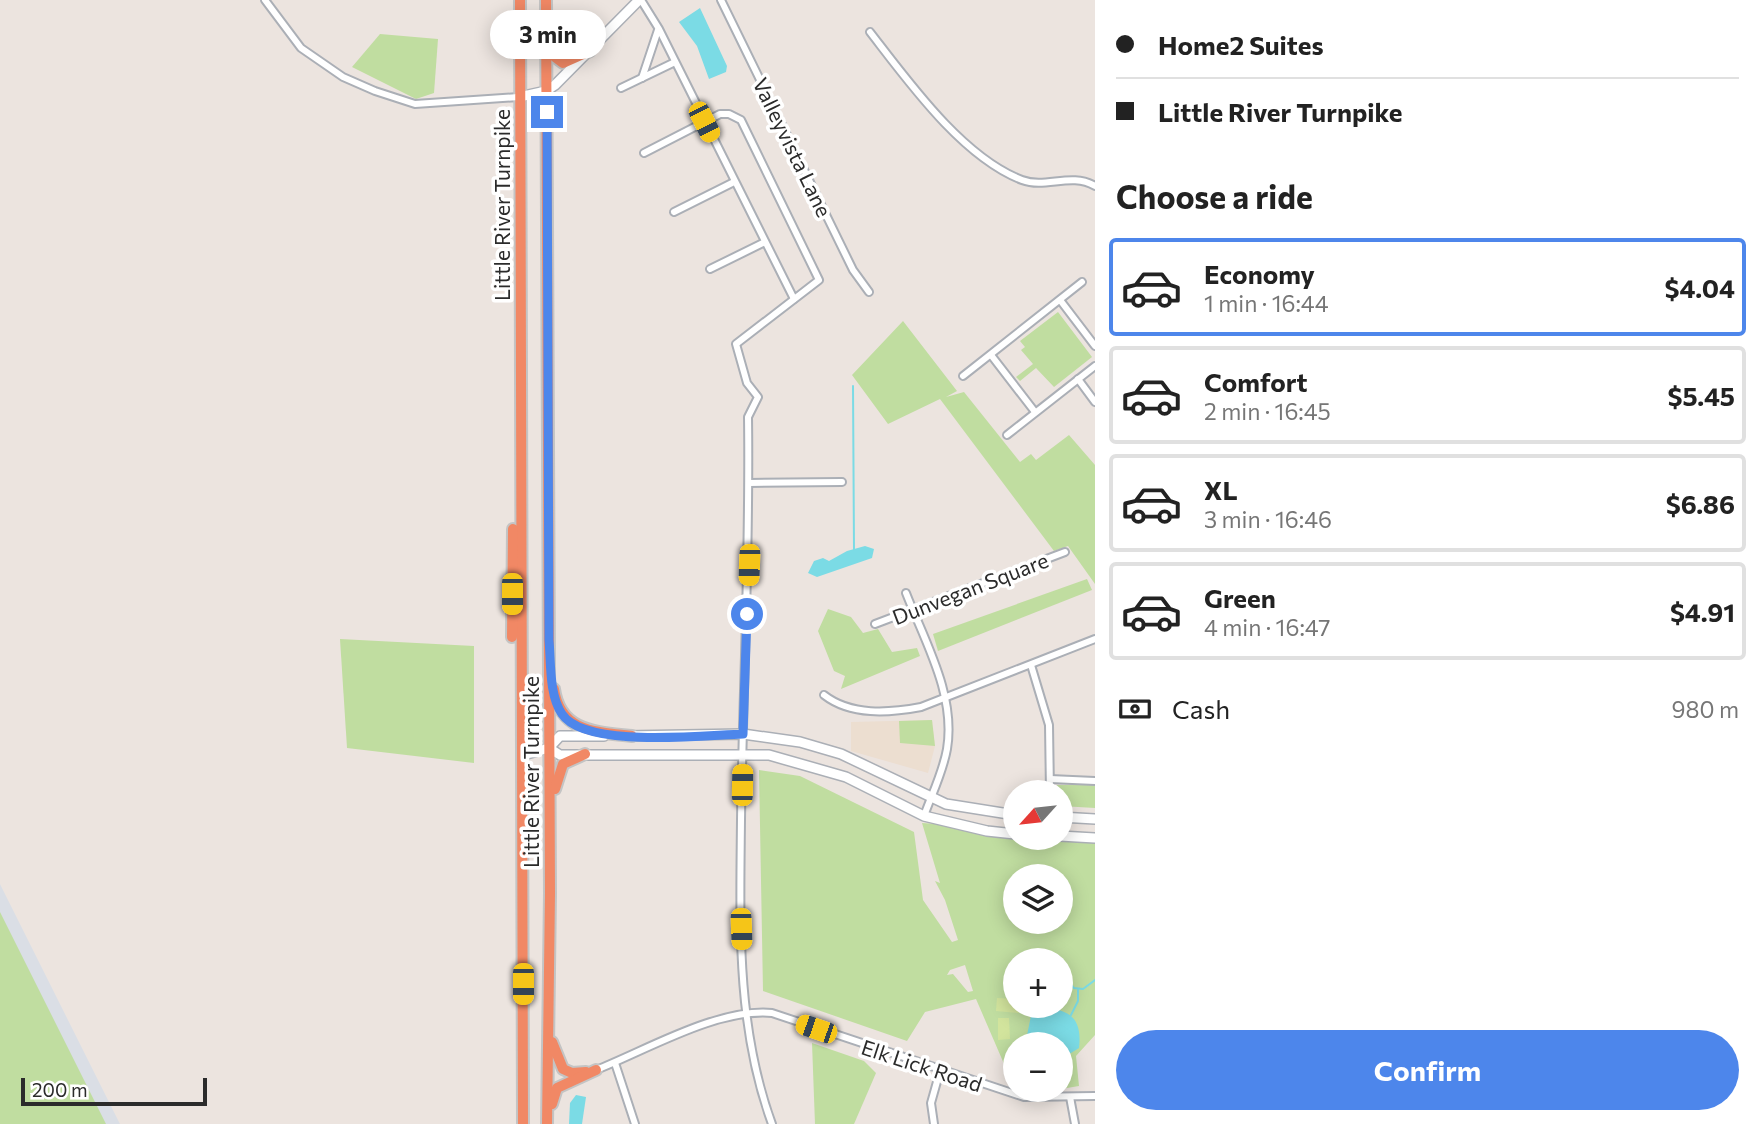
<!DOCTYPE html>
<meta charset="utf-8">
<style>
:root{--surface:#fff;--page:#f6f6f6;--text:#222;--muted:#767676;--line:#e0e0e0;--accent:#4d86eb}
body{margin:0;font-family:Commissioner,sans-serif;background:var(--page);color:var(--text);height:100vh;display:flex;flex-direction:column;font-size:26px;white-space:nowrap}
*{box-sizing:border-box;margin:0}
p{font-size:23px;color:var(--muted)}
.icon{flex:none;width:38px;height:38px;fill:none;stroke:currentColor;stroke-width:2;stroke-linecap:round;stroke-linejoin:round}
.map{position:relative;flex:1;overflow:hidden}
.drawer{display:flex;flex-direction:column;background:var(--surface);width:665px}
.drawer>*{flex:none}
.top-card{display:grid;align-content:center;height:154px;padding:0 21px;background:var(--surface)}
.needle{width:46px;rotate:243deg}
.tools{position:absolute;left:1003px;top:780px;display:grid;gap:14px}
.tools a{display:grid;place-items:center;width:70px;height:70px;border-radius:50%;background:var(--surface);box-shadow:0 4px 18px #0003;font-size:35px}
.scale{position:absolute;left:21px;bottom:18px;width:186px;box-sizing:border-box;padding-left:7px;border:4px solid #2b2b2b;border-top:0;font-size:19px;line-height:24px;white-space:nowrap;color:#2b2b2b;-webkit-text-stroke:5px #fff;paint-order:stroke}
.end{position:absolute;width:32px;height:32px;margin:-16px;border:9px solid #4d86eb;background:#fff;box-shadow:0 0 0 4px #fff}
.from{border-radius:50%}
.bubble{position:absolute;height:49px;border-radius:24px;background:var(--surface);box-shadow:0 4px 18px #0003;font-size:23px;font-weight:700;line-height:49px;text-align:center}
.car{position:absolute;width:21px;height:42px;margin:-21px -10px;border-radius:9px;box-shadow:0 0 5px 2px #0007;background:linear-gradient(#f5c518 24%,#345 0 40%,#f5c518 0 76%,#345 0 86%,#f5c518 0)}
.top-card b{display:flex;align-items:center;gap:24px;height:66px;font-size:26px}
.top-card b+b{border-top:2px solid var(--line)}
.top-card i{width:18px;height:18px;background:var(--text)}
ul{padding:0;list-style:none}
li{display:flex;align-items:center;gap:21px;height:98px;margin:0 14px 10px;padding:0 7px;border:4px solid var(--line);border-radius:7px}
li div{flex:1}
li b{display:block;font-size:26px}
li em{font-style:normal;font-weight:700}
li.active{border-color:var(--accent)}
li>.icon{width:63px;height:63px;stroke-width:1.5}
h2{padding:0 21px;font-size:32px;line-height:84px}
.pay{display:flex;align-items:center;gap:18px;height:77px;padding:0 21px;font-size:26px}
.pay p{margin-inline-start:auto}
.cta{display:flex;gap:14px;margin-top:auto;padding:14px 21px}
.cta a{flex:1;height:80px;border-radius:42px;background:var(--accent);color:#fff;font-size:28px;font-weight:700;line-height:80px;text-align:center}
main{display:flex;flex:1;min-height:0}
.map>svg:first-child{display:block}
.education{fill:#ecded0}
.airport{fill:#dadee5}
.green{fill:#c0dda0;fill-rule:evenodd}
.pitch{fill:#d2e49d}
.water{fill:#7bdbe5}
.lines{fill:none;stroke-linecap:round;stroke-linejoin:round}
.stream{stroke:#7bdbe5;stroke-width:2}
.street-casing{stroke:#abafb6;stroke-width:10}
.secondary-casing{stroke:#abafb6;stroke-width:12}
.highway-casing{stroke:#c4c4c4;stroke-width:14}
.street{stroke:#fff;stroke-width:6}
.secondary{stroke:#fff;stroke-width:9}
.highway{stroke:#f18865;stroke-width:10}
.route{stroke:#4d86eb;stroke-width:9}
.labels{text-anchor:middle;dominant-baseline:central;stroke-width:7;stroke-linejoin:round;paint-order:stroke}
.street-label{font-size:21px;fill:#2b2b2b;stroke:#fff}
</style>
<main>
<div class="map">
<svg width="1095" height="1124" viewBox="0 0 1095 1124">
<rect width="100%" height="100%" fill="#ece4df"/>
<polygon class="education" points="932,720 935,746 928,773 851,751 851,722"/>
<polygon class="airport" points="0,884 120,1124 0,1124"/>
<g class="green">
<polygon points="380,34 438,39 434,93 416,99 352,67"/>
<polygon points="1058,312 1092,357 1054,387 1036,368 1020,381 1016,377 1033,364 1021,350 1025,347 1020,341"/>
<polygon points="903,321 957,391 946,397 964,392 1020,462 1031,454 1036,460 1069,435 1095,465 1095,584 1068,546 1054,551 940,399 888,424 852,375"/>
<polygon points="1087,579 1092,590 938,651 933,634"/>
<polygon points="828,609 851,617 863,633 878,629 892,652 917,648 920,656 841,689 845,676 834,671 818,631"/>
<polygon points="340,639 474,646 474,763 347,748"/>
<polygon points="932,720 935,746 900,743 899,721"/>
<path d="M759 770 800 776 914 832 923 900 952 942 958 940 945 900 935 881 940 883 922 823 1015 829V838L1095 835V1035L1076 1056 1079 1086 1061 1089 1060 1045H1015L1014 1087 976 999 925 1012 907 1041 763 991ZM1015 877H1060V922H1015ZM1015 961H1060V1006H1015ZM965 965 973 991 968 992 953 974 947 975 950 970Z"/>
<polygon points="1057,785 1095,785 1095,808 1061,806"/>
<polygon points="0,912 106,1124 0,1124"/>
<polygon points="812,1043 864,1061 876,1073 854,1124 815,1124"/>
</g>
<g class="pitch">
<polygon points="997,998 1015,999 1019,1013 996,1011"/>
<polygon points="998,1018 1009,1018 1010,1039 998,1040"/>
</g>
<g class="water">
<polygon points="700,8 727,66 726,72 709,79 697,46 679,22"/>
<polygon points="865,546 874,549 872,558 817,577 808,573 814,561 823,558 829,561 847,551"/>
<path d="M1038 1008C1066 1008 1083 1015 1079 1048L1061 1059 1060 1045H1025L1032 1011Z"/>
<polygon points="576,1095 586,1097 582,1124 569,1124 570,1103"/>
</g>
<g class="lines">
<g class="stream">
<polyline points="853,386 854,550"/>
<polyline points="1036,959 1046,961"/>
<polyline points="1060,973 1074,988 1083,989 1095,980"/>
<polyline points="1071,1015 1078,1001 1078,990"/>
</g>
<g class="street-casing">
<g id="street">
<polyline points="265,0 301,48 343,77 375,91 415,104 519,97"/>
<polyline points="641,0 659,29 794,299"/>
<polyline points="721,0 853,270 869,292"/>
<path d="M870 32C908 81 962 157 1022 180 1046 189 1071 172 1095 186"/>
<polyline points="642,78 658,30"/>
<polyline points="621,88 675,62"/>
<path d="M644 153 720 114H729L741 120 819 280 736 344 747 383 758 397 748 417C750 552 743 686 741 820 740 923 736 1026 772 1124"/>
<polyline points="674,212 734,182"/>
<polyline points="710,269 765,242"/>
<polyline points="1060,300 1095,346"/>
<polyline points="991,355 1035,412"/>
<polyline points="963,376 1082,282"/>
<polyline points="1078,379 1095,402"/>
<polyline points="1007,435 1095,366"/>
<polyline points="749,483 842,482"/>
<path d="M906 593C925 642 956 695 947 749 943 772 932 794 924 816"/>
<polyline points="875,624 1065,552"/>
<polyline points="1031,665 1049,725 1050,793"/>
<path d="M824 695C851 716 889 713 921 707L1095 639"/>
<polyline points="1050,779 1095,781"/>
<polyline points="615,1063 635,1124"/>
<path d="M596 1070C647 1050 717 1008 772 1013L1024 1097 1095 1096"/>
<polyline points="1070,1097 1075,1124"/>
<polyline points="934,1124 931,1103 940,1071"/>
</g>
</g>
<g class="secondary-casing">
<g id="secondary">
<polyline points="519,97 546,91 555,85 639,0"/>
<polyline points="625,736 743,734 800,742 841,754 946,804 1015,815"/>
<polyline points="549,748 560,755 769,755 846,777 924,816 987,831 1015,834"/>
<polyline points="523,755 549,748 560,736 604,736"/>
<polyline points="1060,817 1095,819"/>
<polyline points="1060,836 1095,838"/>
</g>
</g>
<g class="highway-casing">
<g id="highway">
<polyline points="520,0 523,1124"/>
<polyline points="546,0 550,893 547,1124"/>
<polyline points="549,42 555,57 563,63 590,51"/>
<polyline points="512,637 513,529"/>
<path d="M554 689C560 732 596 732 632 736"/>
<polyline points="555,789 563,764 585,754"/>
<polyline points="552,1042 563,1069 572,1073 586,1072"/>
<polyline points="552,1104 557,1088 596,1070"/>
</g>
</g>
<use href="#street" class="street"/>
<use href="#secondary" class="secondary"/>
<use href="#highway" class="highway"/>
</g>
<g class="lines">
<path class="route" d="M547 112 549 640C551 663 549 695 562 714 585 749 704 735 743 734L747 614"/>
</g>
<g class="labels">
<g class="street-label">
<text transform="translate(793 147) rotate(64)">Valleyvista Lane</text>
<text transform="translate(501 205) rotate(-90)">Little River Turnpike</text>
<text transform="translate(970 588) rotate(-21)">Dunvegan Square</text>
<text transform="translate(530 772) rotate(-90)">Little River Turnpike</text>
<text transform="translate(922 1065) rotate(18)">Elk Lick Road</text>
</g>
</g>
</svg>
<div class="tools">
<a><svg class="needle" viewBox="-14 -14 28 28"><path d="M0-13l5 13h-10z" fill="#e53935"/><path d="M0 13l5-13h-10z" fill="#767676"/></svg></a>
<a><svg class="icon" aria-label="layers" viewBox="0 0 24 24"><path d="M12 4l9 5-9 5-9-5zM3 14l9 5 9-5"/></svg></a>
<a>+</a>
<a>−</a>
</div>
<div class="scale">200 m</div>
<i class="end from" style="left:747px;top:614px"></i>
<i class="end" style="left:547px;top:112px"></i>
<div class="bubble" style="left:490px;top:10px;width:116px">3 min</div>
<i class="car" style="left:704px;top:122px;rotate:153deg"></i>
<i class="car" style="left:749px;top:565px;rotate:182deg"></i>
<i class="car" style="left:512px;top:594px;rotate:180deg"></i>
<i class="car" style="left:742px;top:785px;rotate:1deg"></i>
<i class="car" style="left:741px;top:929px;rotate:178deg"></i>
<i class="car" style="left:523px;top:984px;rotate:180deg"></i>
<i class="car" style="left:816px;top:1029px;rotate:289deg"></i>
</div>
<section class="drawer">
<div class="top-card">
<b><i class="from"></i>Home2 Suites</b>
<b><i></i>Little River Turnpike</b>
</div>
<h2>Choose a ride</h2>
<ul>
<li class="active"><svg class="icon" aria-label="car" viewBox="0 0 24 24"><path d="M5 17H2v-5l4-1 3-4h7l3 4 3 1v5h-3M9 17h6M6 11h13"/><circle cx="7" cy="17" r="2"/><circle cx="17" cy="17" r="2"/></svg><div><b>Economy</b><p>1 min · 16:44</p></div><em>$4.04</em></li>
<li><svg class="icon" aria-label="car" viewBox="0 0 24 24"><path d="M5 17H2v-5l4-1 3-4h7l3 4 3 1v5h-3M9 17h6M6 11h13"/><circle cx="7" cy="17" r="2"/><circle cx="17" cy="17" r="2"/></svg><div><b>Comfort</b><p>2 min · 16:45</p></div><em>$5.45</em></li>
<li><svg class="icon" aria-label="car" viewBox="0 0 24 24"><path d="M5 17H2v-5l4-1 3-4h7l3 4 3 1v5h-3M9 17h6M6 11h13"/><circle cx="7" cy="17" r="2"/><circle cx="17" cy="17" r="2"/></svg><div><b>XL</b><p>3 min · 16:46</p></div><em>$6.86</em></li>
<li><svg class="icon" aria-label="car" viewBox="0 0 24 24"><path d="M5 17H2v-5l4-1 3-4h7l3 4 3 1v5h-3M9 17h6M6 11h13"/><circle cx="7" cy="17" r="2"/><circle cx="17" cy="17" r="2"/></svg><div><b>Green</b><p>4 min · 16:47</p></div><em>$4.91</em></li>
</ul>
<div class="pay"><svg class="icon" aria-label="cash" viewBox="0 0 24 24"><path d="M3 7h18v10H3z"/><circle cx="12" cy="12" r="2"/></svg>Cash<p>980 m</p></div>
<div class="cta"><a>Confirm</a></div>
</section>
</main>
